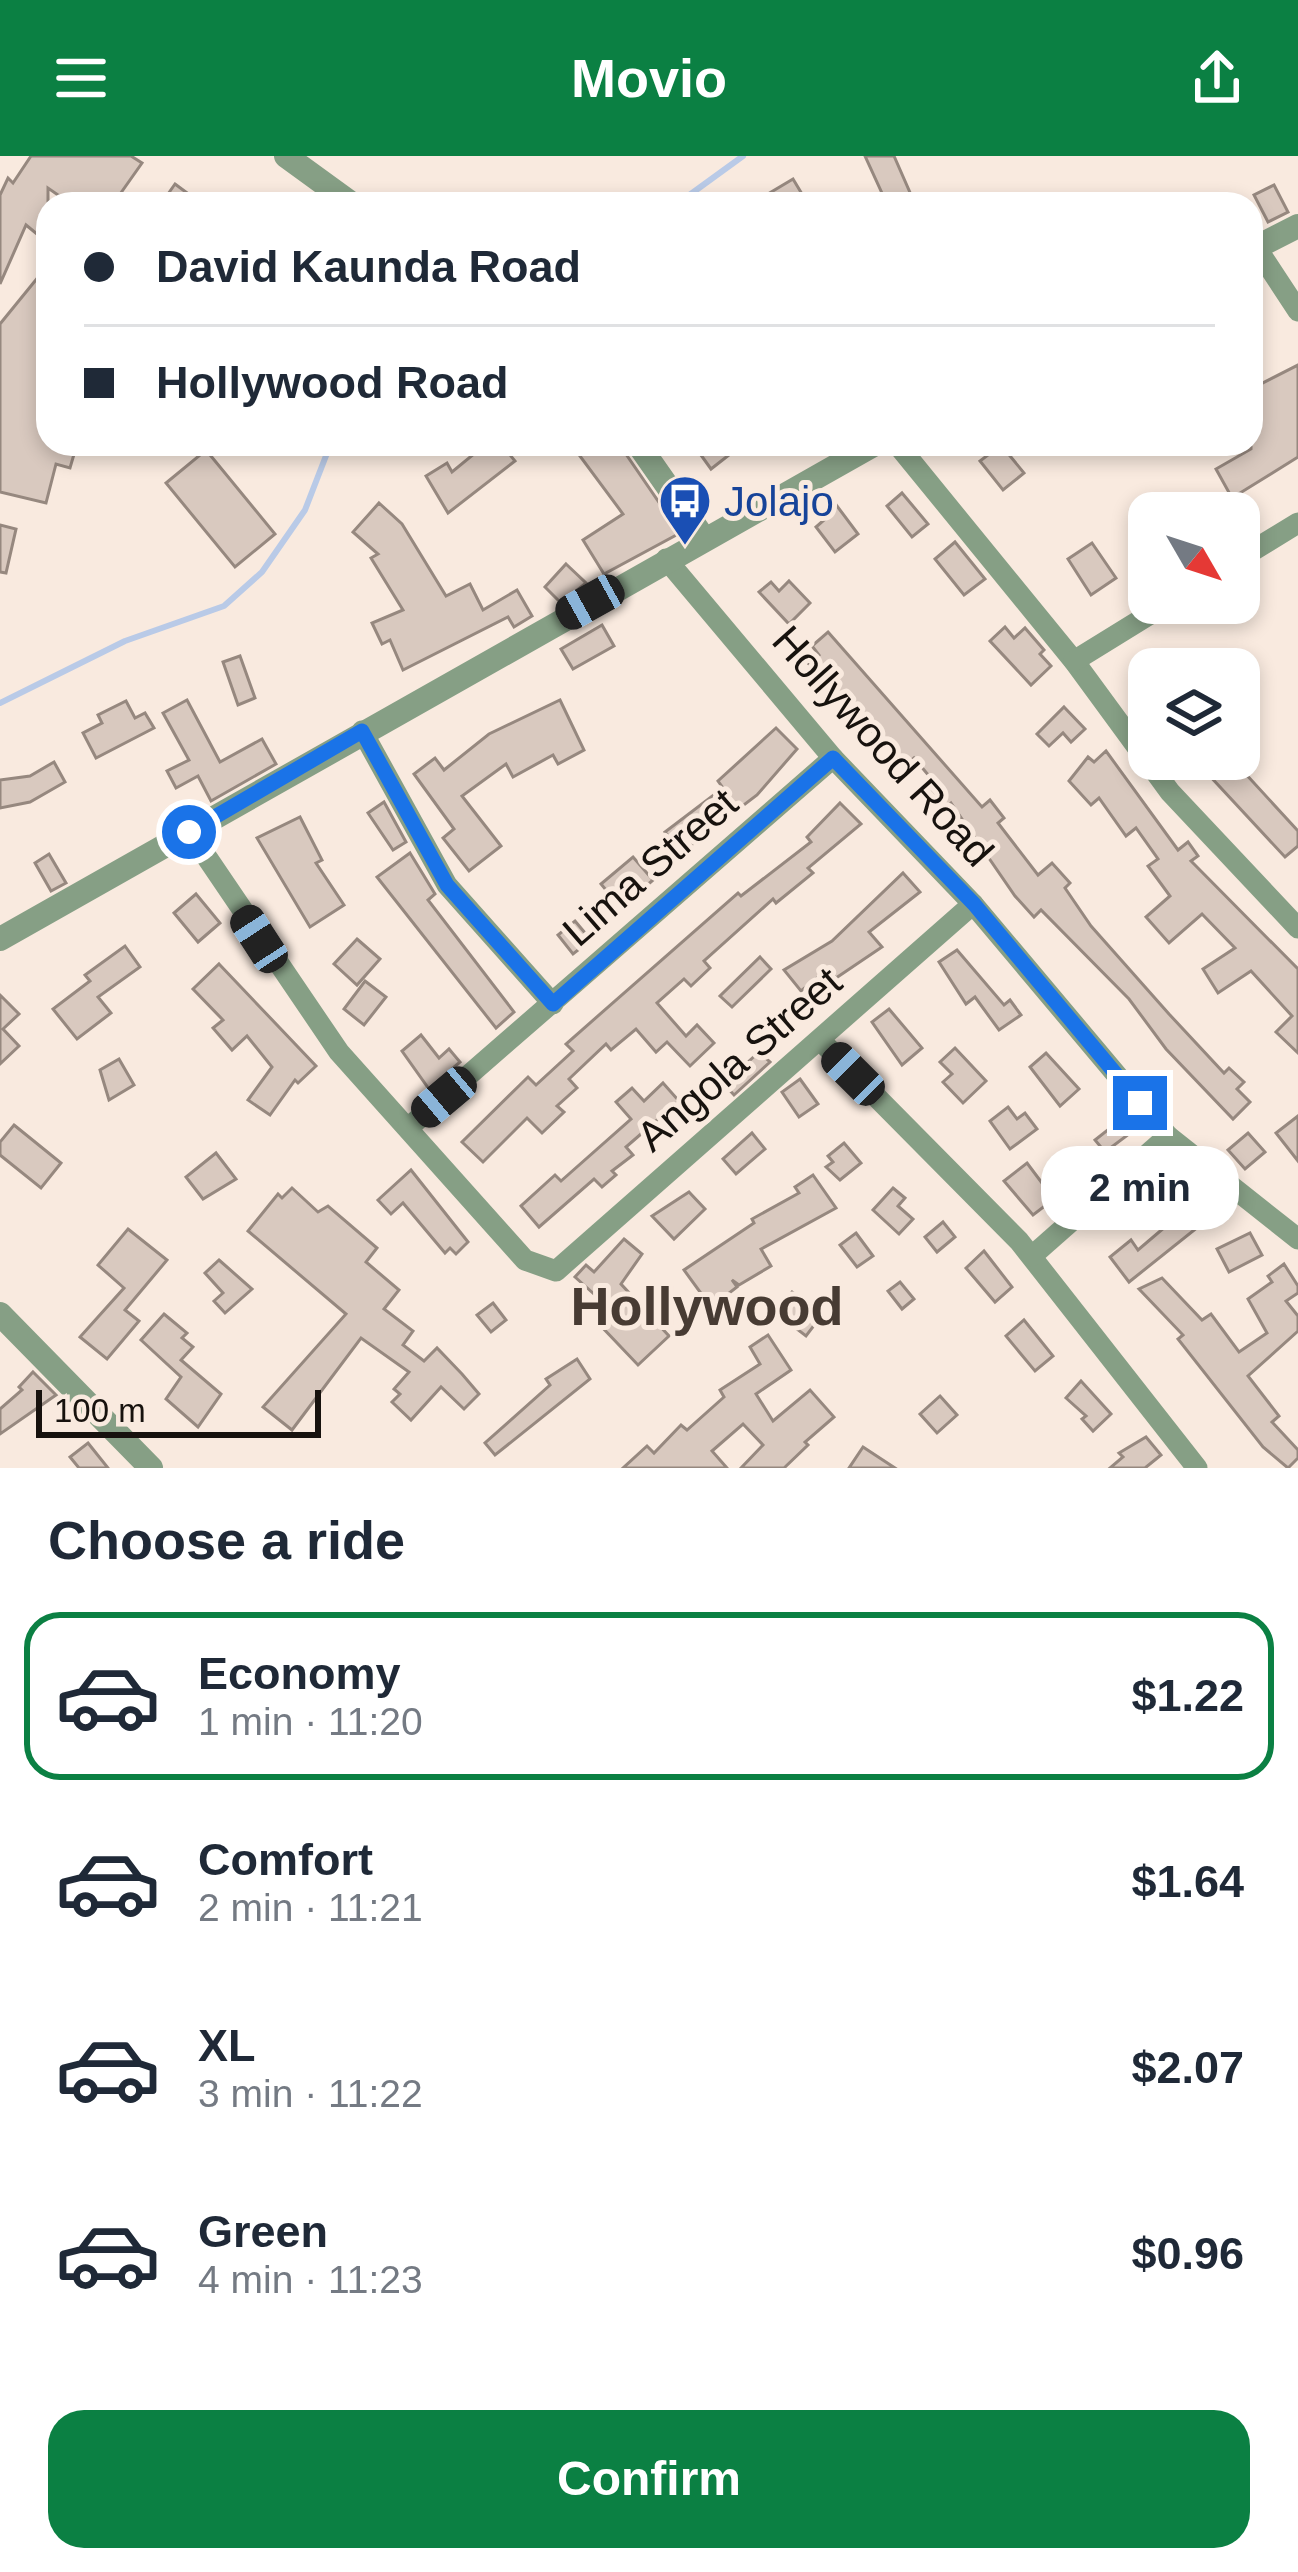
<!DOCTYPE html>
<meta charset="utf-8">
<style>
:root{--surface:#fff;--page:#f2f2f3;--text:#1f2937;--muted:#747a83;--line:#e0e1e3;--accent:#0b8043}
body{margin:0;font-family:Helvetica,sans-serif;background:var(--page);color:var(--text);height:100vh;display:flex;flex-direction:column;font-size:45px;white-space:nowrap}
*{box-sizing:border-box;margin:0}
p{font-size:39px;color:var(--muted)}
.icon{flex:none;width:66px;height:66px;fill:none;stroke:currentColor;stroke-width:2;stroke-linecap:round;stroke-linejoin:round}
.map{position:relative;height:1312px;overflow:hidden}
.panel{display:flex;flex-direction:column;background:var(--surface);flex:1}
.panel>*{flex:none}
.hud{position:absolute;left:36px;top:36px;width:1227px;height:264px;border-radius:36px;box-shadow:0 6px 18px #0003;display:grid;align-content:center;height:264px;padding:0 48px;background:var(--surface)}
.needle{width:78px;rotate:129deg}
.tools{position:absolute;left:1128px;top:336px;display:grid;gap:24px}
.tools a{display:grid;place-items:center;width:132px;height:132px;border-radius:24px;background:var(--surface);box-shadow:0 6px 18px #0003;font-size:60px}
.scale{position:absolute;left:36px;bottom:30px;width:285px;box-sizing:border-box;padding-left:12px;border:6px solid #17120e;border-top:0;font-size:33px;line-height:42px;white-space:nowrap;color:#17120e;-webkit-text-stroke:9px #f9eadf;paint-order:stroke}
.end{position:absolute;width:54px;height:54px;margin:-27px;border:15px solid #1a73e8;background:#fff;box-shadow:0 0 0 6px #fff}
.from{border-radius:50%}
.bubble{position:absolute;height:84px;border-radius:36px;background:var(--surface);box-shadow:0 6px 18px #0003;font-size:39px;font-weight:600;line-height:84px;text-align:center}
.car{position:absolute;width:36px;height:72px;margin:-36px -18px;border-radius:15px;box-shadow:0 0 9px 3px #0007;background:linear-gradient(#222 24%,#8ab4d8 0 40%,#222 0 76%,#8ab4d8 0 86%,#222 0)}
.hud b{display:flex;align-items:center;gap:42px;height:114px;font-size:45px}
.hud b+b{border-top:3px solid var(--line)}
.hud i{width:30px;height:30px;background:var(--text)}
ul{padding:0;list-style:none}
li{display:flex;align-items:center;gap:36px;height:168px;margin:0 24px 18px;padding:0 24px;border:6px solid transparent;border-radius:36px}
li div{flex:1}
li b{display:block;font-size:45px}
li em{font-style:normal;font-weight:600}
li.active{border-color:var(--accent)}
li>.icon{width:108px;height:108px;stroke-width:1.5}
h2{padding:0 48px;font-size:54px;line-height:144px}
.cta{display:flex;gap:24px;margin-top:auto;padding:24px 48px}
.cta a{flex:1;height:138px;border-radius:36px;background:var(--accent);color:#fff;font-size:48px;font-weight:600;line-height:138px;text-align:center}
header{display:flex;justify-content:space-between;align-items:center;height:156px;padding:0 48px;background:var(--accent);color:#fff;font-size:54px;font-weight:600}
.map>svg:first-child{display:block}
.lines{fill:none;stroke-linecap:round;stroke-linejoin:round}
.stream{stroke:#b9cae7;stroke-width:6}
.building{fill:#d9c9bf;stroke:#96887f;stroke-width:3}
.minor{stroke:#869f85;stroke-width:21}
.tertiary{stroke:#869f85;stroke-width:24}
.route{stroke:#1a73e8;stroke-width:15}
.labels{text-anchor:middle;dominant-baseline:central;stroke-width:10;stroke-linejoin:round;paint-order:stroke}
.transit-label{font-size:42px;fill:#164399;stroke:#f9eadf;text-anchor:start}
.street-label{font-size:42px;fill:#17120e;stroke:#f9eadf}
.district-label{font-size:54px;font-weight:bold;fill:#473b33;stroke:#f9eadf}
</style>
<header><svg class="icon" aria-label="menu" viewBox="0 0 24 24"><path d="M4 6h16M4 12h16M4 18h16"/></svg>Movio<svg class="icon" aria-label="share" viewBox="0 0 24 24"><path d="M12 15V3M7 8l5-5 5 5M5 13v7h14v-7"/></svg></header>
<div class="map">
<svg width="1298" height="1312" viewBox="0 0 1298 1312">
<rect width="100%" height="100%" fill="#f9eadf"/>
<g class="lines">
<g class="stream">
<polyline points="677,48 743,0"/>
<polyline points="0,547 125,485 224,450 262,416 305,354 329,292 349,288"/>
</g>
</g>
<g class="building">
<polygon points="31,0 131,0 142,7 113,48 71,48 48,32 48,87 26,69 0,128 0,39 8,22 13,27"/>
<polygon points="865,0 894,0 915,48 887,48"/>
<polygon points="793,23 808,48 751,48"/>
<polygon points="175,28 202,48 161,48"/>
<polygon points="1274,29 1288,56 1268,66 1254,39"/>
<polygon points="48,109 48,288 77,288 70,312 56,308 46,347 0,336 0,168"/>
<polygon points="1298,209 1298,301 1232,342 1216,313 1251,293 1251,233"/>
<polygon points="486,288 501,288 515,305 448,357 426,320 447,307 452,316"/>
<polygon points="571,288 619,288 680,377 604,418 583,384 623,358"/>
<polygon points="693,288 743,288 711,313"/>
<polygon points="1001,289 1024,317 1003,334 980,305"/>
<polygon points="206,294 275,378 235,411 166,327"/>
<polygon points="902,337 928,368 912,381 887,350"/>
<polygon points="834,346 858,378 835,396 816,371 824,364 819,358"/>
<polygon points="379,347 402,368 446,440 470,428 483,454 517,434 532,460 514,471 508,461 403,514 390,484 382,488 372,467 403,454 371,402 378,398 353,376"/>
<polygon points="0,369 16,373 6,417 0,416"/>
<polygon points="955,386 985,423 964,439 935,403"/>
<polygon points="1092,387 1116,422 1091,439 1068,403"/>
<polygon points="566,408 586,427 561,447 545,431"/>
<polygon points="789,425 810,447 789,468 759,436 771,426 779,435"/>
<polygon points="602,469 614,490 573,513 561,493"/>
<polygon points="1005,471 1014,482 1025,472 1044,494 1040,498 1051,510 1031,529 990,485"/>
<polygon points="828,476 982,651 990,644 1004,662 998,667 1038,719 1052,707 1070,727 1065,732 1091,770 1169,858 1224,917 1229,912 1244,926 1237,933 1250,946 1233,963 1166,893 1129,843 1041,754 1034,761 1015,740 951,647 944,654 926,634 935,627 914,602 905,610 809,508 819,499 812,490"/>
<polygon points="240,500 255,542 238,549 223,506"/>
<polygon points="187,544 220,606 262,583 276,608 211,645 198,620 176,632 167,615 189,604 163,557"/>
<polygon points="560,544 584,594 558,608 553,599 513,621 506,608 462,640 501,690 469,715 443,682 454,673 414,618 435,602 444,614 489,578"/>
<polygon points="126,545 135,562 145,557 154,572 96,602 83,577 102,567 98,559"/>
<polygon points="1064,551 1085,573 1071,586 1063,577 1049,590 1037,578"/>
<polygon points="776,572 797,593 757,639 682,696 665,676 723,632 718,625"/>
<polygon points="1106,595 1178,694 1188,686 1198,700 1191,705 1298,813 1298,897 1276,876 1292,860 1251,815 1218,837 1203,813 1235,792 1202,758 1169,787 1146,761 1170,740 1148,710 1158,703 1136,672 1126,680 1099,642 1091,649 1069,625 1088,601 1094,606"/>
<polygon points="1194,603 1232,603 1298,675 1298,690 1285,701"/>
<polygon points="54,606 65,626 30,646 0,652 0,624 30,620"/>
<polygon points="384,646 406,686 393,694 368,657"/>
<polygon points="840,647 861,668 808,712 813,717 776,747 773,743 704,805 710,812 691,830 684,823 657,847 686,880 697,869 714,887 690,910 667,886 656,896 636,873 611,894 606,888 569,923 577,932 557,950 564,956 542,977 527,962 483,1006 462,986 528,921 536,929 573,895 566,888 738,737 741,740 811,686 807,681"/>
<polygon points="300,661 322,704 316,707 344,749 310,771 257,682"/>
<polygon points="410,697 435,738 428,744 514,856 496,872 377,721"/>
<polygon points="49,698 66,727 51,735 35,707"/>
<polygon points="633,701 653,724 621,752 601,728"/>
<polygon points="903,717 920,736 869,776 882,791 836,822 828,813 801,835 784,814 832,785"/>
<polygon points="196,738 220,767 198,786 174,757"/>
<polygon points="575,765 591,784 573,798 558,779"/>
<polygon points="357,783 380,803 357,829 334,808"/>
<polygon points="125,790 140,811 98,841 111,857 77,883 53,853 90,825 85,819"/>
<polygon points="957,794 1004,849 1010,844 1021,859 999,874 975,841 966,848 939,806"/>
<polygon points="760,801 771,813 732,851 720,840"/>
<polygon points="219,808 316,910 298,927 295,924 270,959 248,944 272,911 247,880 232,894 213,872 223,864 193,833"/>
<polygon points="365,825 386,841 364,869 344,853"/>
<polygon points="0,839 19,858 3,873 19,890 0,908"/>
<polygon points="889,853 922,892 902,909 872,866"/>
<polygon points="421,879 439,902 449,893 460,906 429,933 402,895"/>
<polygon points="955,892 986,925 963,947 943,926 952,918 940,906"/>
<polygon points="759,896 770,906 734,939 724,928"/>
<polygon points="1046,897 1079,933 1060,950 1030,911"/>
<polygon points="119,903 134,929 109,944 100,914"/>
<polygon points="800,923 818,948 799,961 782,936"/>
<polygon points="663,927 679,945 626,991 633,999 612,1015 616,1019 602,1031 594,1023 539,1071 521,1050 555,1019 561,1025 631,963 616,946 632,932 644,945"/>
<polygon points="1008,951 1017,963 1025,957 1037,973 1010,993 990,965"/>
<polygon points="1298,960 1298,1005 1276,977"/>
<polygon points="1119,965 1129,978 1105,996 1095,984"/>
<polygon points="14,969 61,1007 41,1032 0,999 0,986"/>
<polygon points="752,977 765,993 736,1018 723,1003"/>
<polygon points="1248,977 1265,996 1245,1013 1228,994"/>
<polygon points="844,987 861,1007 840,1024 826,1011 833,1006 828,1000"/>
<polygon points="216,997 236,1023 203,1043 186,1021"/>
<polygon points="1027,1007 1054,1043 1033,1059 1004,1025"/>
<polygon points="411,1014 468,1086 456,1098 450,1092 445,1097 403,1047 391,1058 378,1044"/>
<polygon points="813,1019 836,1052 761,1093 771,1110 739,1129 732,1124 737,1131 711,1151 684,1114 754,1067 752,1063 799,1037 795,1031"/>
<polygon points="292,1032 318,1056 328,1050 377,1092 366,1106 399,1134 384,1153 413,1175 403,1189 424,1205 437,1192 462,1218 479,1238 464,1253 441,1231 411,1264 392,1246 400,1238 394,1233 409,1216 361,1182 292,1274 263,1251 346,1158 248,1075 278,1038 282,1042"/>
<polygon points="893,1032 905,1042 898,1050 913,1063 899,1078 873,1054"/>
<polygon points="689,1036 705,1053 674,1083 652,1060"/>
<polygon points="1199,1042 1213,1059 1129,1126 1110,1101 1131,1084 1138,1094"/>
<polygon points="943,1066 955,1081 937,1096 925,1081"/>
<polygon points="128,1073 167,1104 125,1154 139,1165 107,1203 80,1181 124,1132 98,1109"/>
<polygon points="856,1077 873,1100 857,1111 840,1089"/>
<polygon points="1250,1077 1262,1099 1229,1116 1217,1093"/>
<polygon points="624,1083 642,1098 621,1128 669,1180 638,1209 600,1169 614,1156 575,1121 586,1109 594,1116"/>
<polygon points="984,1095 1012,1131 995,1146 966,1112"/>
<polygon points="219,1104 252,1133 225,1157 214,1145 223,1137 205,1117"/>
<polygon points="1284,1108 1298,1130 1298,1137 1286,1145 1298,1160 1298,1175 1248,1220 1279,1260 1272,1266 1298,1294 1298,1302 1288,1312 1263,1291 1178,1183 1183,1179 1139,1133 1162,1122 1202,1164 1211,1158 1239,1196 1267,1177 1248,1143 1272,1126 1268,1120"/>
<polygon points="900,1126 914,1143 902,1153 888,1135"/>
<polygon points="792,1136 822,1159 806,1180 776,1157"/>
<polygon points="493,1147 506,1164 491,1176 477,1159"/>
<polygon points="164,1158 187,1177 182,1182 193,1191 181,1204 221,1238 198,1271 166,1243 181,1221 141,1184"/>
<polygon points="1024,1164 1053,1200 1035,1215 1006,1180"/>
<polygon points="768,1179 791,1214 756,1238 773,1265 810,1234 834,1261 805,1286 808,1289 784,1312 741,1312 763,1289 743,1268 712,1295 727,1312 623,1312 647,1290 654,1297 681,1269 687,1274 724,1241 720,1234 760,1208 750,1191"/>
<polygon points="577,1203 590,1223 495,1299 485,1287 550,1229 546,1223"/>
<polygon points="33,1216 56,1239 0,1278 0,1253 22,1234 19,1231"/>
<polygon points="1081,1225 1111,1258 1093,1275 1082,1263 1086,1260 1066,1242"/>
<polygon points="940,1240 957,1259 937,1277 920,1258"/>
<polygon points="1146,1281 1161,1299 1145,1312 1110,1312 1123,1301 1119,1297"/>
<polygon points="88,1287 108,1312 79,1312 70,1301"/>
<polygon points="863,1291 895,1312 849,1312"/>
</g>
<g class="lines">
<g class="minor">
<polyline points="1256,91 1298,155"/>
<polyline points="897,288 1074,505 1170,636 1298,772"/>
<polyline points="666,403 833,602 973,748 1168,980 1298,1083"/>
<polyline points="1239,403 1298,367"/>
<polyline points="1074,505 1168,447"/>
<polyline points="362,575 447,729 553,848"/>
<polyline points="189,675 339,896 525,1104 556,1115 973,748"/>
<polyline points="820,884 1019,1085 1197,1312"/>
<polyline points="408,972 833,602"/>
<polyline points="1032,1100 1168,980"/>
</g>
<g class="tertiary">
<polyline points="286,0 352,48"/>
<polyline points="1251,94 1298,70"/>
<polyline points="638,288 703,381"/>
<polyline points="0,783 875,288"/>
<polyline points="0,1158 151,1312"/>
</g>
</g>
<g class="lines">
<polyline class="route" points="189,676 362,575 447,729 553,848 833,602 974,748 1140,947"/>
</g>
<defs>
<g id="bus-pin" transform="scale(2.7)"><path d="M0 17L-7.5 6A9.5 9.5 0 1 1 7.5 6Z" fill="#1a4fb4" stroke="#f9eadf"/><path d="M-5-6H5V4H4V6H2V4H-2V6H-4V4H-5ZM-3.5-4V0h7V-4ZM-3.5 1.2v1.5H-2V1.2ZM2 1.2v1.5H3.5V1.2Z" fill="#fff"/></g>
</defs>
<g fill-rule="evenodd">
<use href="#bus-pin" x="685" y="345"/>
</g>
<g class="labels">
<g class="transit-label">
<text x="724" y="345">Jolajo</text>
</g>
<g class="street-label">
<text transform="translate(883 590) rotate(48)">Hollywood Road</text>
<text transform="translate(650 711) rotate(-41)">Lima Street</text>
<text transform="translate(739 903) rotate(-41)">Angola Street</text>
</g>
<g class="district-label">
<text x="707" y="1150">Hollywood</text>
</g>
</g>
</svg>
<div class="tools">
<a><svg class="needle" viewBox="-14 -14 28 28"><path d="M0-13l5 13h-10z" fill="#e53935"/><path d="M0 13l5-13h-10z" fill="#747a83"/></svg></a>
<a><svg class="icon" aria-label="layers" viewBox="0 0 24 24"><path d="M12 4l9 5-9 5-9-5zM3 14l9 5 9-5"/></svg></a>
</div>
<div class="scale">100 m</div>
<i class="end from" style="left:189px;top:676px"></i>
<i class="end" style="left:1140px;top:947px"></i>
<div class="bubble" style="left:1041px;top:990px;width:198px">2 min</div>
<i class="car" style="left:590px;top:446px;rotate:241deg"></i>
<i class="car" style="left:259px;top:783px;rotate:327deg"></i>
<i class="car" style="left:853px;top:918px;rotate:315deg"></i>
<i class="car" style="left:444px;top:941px;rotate:230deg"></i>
<div class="hud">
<b><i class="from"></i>David Kaunda Road</b>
<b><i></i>Hollywood Road</b>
</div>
</div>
<section class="panel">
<h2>Choose a ride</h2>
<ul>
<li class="active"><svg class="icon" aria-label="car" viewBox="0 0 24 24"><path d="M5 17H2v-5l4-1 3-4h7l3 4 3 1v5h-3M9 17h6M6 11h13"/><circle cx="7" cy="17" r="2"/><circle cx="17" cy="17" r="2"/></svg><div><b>Economy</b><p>1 min · 11:20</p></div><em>$1.22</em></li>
<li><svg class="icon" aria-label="car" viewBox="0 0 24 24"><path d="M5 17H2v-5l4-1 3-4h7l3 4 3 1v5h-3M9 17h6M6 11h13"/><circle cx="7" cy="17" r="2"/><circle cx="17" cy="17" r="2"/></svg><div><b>Comfort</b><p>2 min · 11:21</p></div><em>$1.64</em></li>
<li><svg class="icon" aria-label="car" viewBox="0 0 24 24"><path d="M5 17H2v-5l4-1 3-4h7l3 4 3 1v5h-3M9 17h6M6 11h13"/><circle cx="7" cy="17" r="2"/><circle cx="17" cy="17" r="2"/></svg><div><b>XL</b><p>3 min · 11:22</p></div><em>$2.07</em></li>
<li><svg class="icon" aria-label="car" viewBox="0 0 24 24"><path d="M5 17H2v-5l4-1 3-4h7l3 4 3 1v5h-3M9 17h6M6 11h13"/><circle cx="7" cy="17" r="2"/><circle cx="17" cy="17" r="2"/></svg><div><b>Green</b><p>4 min · 11:23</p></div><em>$0.96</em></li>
</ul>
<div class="cta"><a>Confirm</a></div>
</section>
